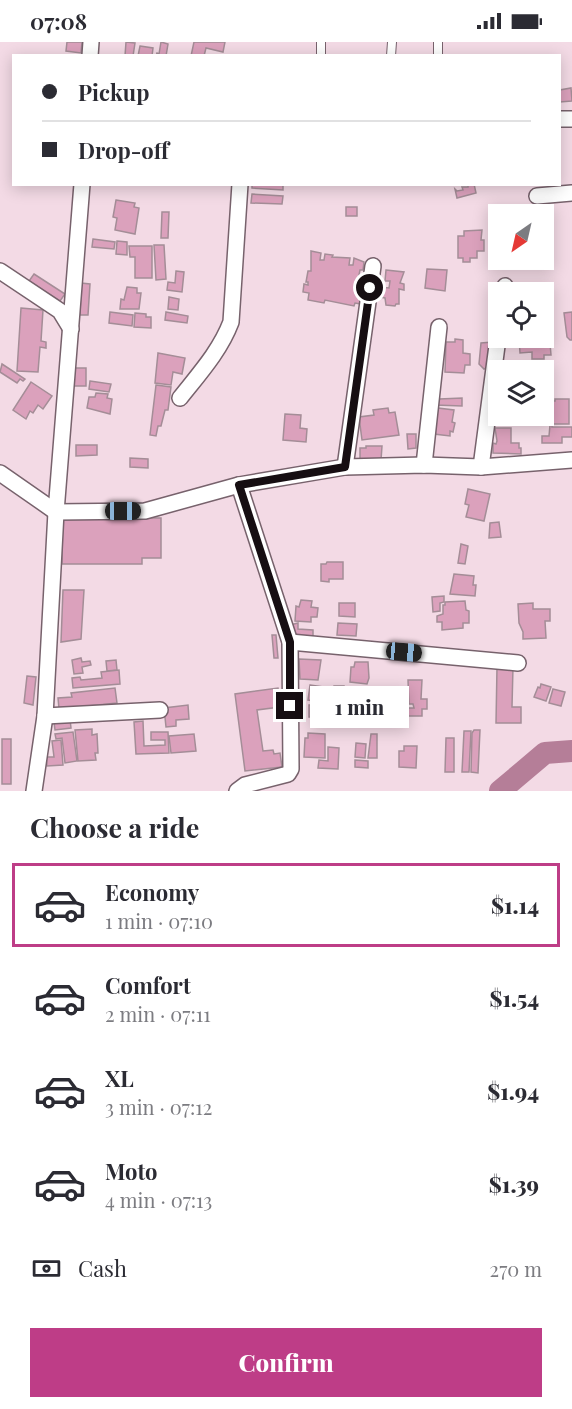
<!DOCTYPE html>
<meta charset="utf-8">
<style>
:root{--surface:#fff;--page:#f7f7f7;--text:#2b2b33;--muted:#7c7c81;--line:#e1e1e2;--accent:#be3d87}
body{margin:0;font-family:"Playfair Display",serif;background:var(--page);color:var(--text);height:100vh;display:flex;flex-direction:column;font-size:22px;white-space:nowrap}
*{box-sizing:border-box;margin:0}
p{font-size:20px;color:var(--muted)}
.icon{flex:none;width:33px;height:33px;fill:none;stroke:currentColor;stroke-width:2;stroke-linecap:round;stroke-linejoin:round}
.map{position:relative;height:749px;overflow:hidden}
.side{display:flex;flex-direction:column;background:var(--surface);flex:1}
.side>*{flex:none}
.banner{position:absolute;left:12px;top:12px;width:549px;height:132px;border-radius:0px;box-shadow:0 3px 15px #0003;display:grid;align-content:center;height:132px;padding:0 30px;background:var(--surface)}
.needle{width:39px;rotate:214deg}
.controls{position:absolute;left:488px;top:162px;display:grid;gap:12px}
.controls a{display:grid;place-items:center;width:66px;height:66px;border-radius:0px;background:var(--surface);box-shadow:0 3px 15px #0003;font-size:30px}
.end{position:absolute;width:27px;height:27px;margin:-14px;border:8px solid #160e12;background:#fff;box-shadow:0 0 0 3px #fff}
.from{border-radius:50%}
.bubble{position:absolute;height:42px;border-radius:0px;background:var(--surface);box-shadow:0 3px 15px #0003;font-size:20px;font-weight:800;line-height:42px;text-align:center}
.car{position:absolute;width:18px;height:36px;margin:-18px -9px;border-radius:8px;box-shadow:0 0 4px 2px #0007;background:linear-gradient(#222 24%,#8ab4d8 0 40%,#222 0 76%,#8ab4d8 0 86%,#222 0)}
.banner b{display:flex;align-items:center;gap:21px;height:57px;font-size:22px}
.banner b+b{border-top:2px solid var(--line)}
.banner i{width:15px;height:15px;background:var(--text)}
ul{padding:0;list-style:none}
li{display:flex;align-items:center;gap:18px;height:84px;margin:0 12px 9px;padding:0 18px;border:3px solid transparent;border-radius:0px}
li div{flex:1}
li b{display:block;font-size:22px}
li em{font-style:normal;font-weight:800}
li.selected{border-color:var(--accent)}
li>.icon{width:54px;height:54px;stroke-width:1.5}
h2{padding:0 30px;font-size:27px;line-height:72px}
.pay{display:flex;align-items:center;gap:15px;height:66px;padding:0 30px;font-size:22px}
.pay p{margin-inline-start:auto}
.cta{display:flex;gap:12px;margin-top:auto;padding:12px 30px}
.cta a{flex:1;height:69px;border-radius:0px;background:var(--accent);color:#fff;font-size:24px;font-weight:800;line-height:69px;text-align:center}
.status{display:flex;justify-content:space-between;align-items:center;height:42px;padding:0 30px;background:var(--surface);direction:ltr}
.status svg{height:16px;fill:currentColor}
.map>svg:first-child{display:block}
.lines{fill:none;stroke-linecap:round;stroke-linejoin:round}
.river{stroke:#b57e98;stroke-width:22}
.building{fill:#dba1bc;stroke:#a48d97;stroke-width:1.5}
.lane-casing{stroke:#77626c;stroke-width:10}
.street-casing{stroke:#77626c;stroke-width:18}
.lane{stroke:#fff;stroke-width:8}
.street{stroke:#fff;stroke-width:15}
.route{stroke:#160e12;stroke-width:8}
</style>
<div class="status"><b>07:08</b><svg viewBox="0 0 49 12"><path d="M0 12V9h3v3zM5 12V6h3v6zM10 12V3h3v9zM15 12V0h3v12zM26 1h20v11H26zM47 4h2v5h-2z"/></svg></div>
<div class="map">
<svg width="572" height="749" viewBox="0 0 572 749">
<rect width="100%" height="100%" fill="#f3dae5"/>
<g class="lines">
<polyline class="river" points="500,749 545,711 572,709"/>
</g>
<g class="building">
<polygon points="67,0 82,0 81,11 66,9"/>
<polygon points="126,0 135,1 133,14 125,14"/>
<polygon points="161,0 168,2 166,14 156,14 157,11 159,12"/>
<polygon points="194,0 225,0 223,10 206,6 204,14 191,14"/>
<polygon points="140,4 153,6 152,14 138,14"/>
<polygon points="571,46 572,59 560,60 560,48"/>
<polygon points="252,142 283,142 283,148 252,146"/>
<polygon points="474,142 476,151 457,156 455,147 457,149 463,148 462,145 468,145 468,143"/>
<polygon points="252,152 283,154 282,162 251,161"/>
<polygon points="116,158 135,161 134,165 139,166 135,192 115,188 117,176 113,175"/>
<rect x="346" y="165" width="11" height="9"/>
<polygon points="162,170 169,170 168,196 161,196"/>
<polygon points="482,188 481,198 484,198 484,209 477,209 477,216 470,216 470,220 463,220 463,216 458,216 458,194 464,194 464,189"/>
<polygon points="93,197 115,200 114,207 92,205"/>
<polygon points="117,199 127,200 127,213 116,212"/>
<polygon points="154,203 164,203 166,237 156,238"/>
<polygon points="129,204 152,204 152,236 135,236 135,215 130,215"/>
<polygon points="311,209 321,211 320,218 324,218 325,212 333,213 332,215 350,216 349,223 353,223 354,216 364,220 363,228 360,228 358,238 362,238 361,262 355,261 354,264 325,258 324,261 308,258 309,251 303,250 304,242 308,243 308,240 306,240 308,229 311,229"/>
<polygon points="427,227 447,228 445,249 425,246"/>
<polygon points="386,228 404,230 400,241 404,242 404,248 399,247 399,262 396,262 395,264 386,263 385,256 379,255 380,245 389,246 390,239 385,239"/>
<polygon points="176,229 184,230 182,250 167,248 168,240 175,241"/>
<polygon points="34,232 65,252 60,259 29,239"/>
<polygon points="81,241 90,242 88,273 80,273"/>
<polygon points="127,245 137,246 137,251 141,251 139,267 120,267 121,257 124,258"/>
<polygon points="169,255 179,257 178,268 168,267"/>
<polygon points="21,266 43,268 41,299 46,300 46,306 40,305 38,330 17,329"/>
<polygon points="110,270 133,273 132,284 109,281"/>
<polygon points="166,270 188,274 187,281 165,278"/>
<polygon points="572,270 572,298 570,298 567,295 564,271"/>
<polygon points="135,271 146,272 146,275 151,275 151,286 134,285"/>
<polygon points="543,290 549,290 551,313 544,313 544,317 532,317 532,310 520,311 519,296 543,296"/>
<polygon points="455,297 463,298 463,311 470,312 470,323 465,323 464,331 445,330 446,300 455,300"/>
<polygon points="492,300 489,325 484,327 479,322 481,301"/>
<polygon points="158,311 185,316 182,332 173,330 171,343 155,341"/>
<polygon points="2,322 25,337 23,339 20,337 17,341 0,330"/>
<polygon points="525,325 538,325 537,328 545,328 548,348 544,348 543,351 543,328 525,328"/>
<rect x="74" y="326" width="12" height="18"/>
<polygon points="90,339 111,342 109,350 89,347"/>
<polygon points="31,340 52,354 43,367 38,363 33,371 30,369 26,377 13,368"/>
<polygon points="156,343 171,345 168,368 165,368 161,384 158,384 156,394 150,393"/>
<polygon points="96,351 108,352 107,356 112,357 110,372 87,366 89,355 95,355"/>
<polygon points="462,356 462,364 435,363 436,358 439,357"/>
<polygon points="555,357 569,357 569,382 550,382 550,359 555,359"/>
<polygon points="388,366 389,371 395,370 399,393 362,398 359,375 374,373 373,368"/>
<polygon points="438,366 454,368 452,380 455,381 453,390 450,389 450,394 434,392"/>
<polygon points="285,372 301,373 300,386 307,387 306,400 283,398"/>
<polygon points="550,383 552,383 552,385 572,385 572,395 562,395 562,401 542,401 542,394 549,394"/>
<polygon points="495,386 511,386 511,401 519,401 519,406 521,406 521,412 493,411 493,401 496,402 497,399"/>
<polygon points="407,392 416,392 416,406 408,407"/>
<polygon points="76,403 97,403 97,413 76,414"/>
<polygon points="366,404 382,404 381,418 360,418 360,406 366,406"/>
<polygon points="130,416 148,417 148,426 130,425"/>
<polygon points="468,447 490,452 484,479 466,475 469,463 465,462"/>
<polygon points="62,475 161,476 161,516 142,516 142,522 62,522"/>
<polygon points="499,480 501,495 489,496 490,481"/>
<polygon points="461,502 468,504 465,522 458,521"/>
<polygon points="327,520 343,520 343,537 329,537 329,540 321,539 321,522 326,522"/>
<polygon points="454,532 474,534 473,543 476,543 475,554 450,552"/>
<polygon points="63,548 84,548 81,597 61,600"/>
<polygon points="444,554 444,560 440,561 440,569 433,570 432,555"/>
<polygon points="301,558 312,559 311,565 318,566 317,575 311,575 311,580 295,579 296,564 299,565"/>
<polygon points="465,559 466,568 469,569 469,581 463,581 463,586 442,588 442,580 437,580 437,574 443,572 443,563 445,563 445,560"/>
<polygon points="339,561 355,561 355,575 339,574"/>
<polygon points="533,561 533,567 550,567 550,579 545,579 546,596 523,597 523,590 519,581 518,562"/>
<polygon points="298,581 298,587 313,588 313,595 294,593 290,583"/>
<polygon points="338,581 357,582 356,594 337,593"/>
<polygon points="272,593 276,593 278,616 274,616"/>
<polygon points="81,616 82,620 90,619 91,623 82,625 83,631 74,632 72,618"/>
<polygon points="299,617 321,618 318,638 300,637"/>
<polygon points="116,618 117,628 107,629 106,619"/>
<polygon points="355,620 368,620 369,636 367,642 350,640 351,625 354,625"/>
<polygon points="497,625 513,625 512,665 521,665 521,681 496,681"/>
<polygon points="119,628 120,642 73,646 72,636 80,635 81,638 102,636 101,630"/>
<polygon points="27,634 36,635 33,663 24,661"/>
<polygon points="408,638 422,638 421,657 427,657 427,667 422,667 422,674 408,674 408,666 414,666 413,662 409,662"/>
<polygon points="541,642 551,645 546,659 534,655 538,645 540,646"/>
<polygon points="310,643 323,645 324,660 308,658"/>
<polygon points="334,644 344,644 344,657 333,656"/>
<polygon points="347,645 362,645 363,653 356,653 356,660 348,660"/>
<polygon points="115,646 117,661 59,667 58,656 72,655 71,651"/>
<polygon points="278,646 280,665 257,668 263,709 273,708 274,712 280,711 282,725 245,729 235,652"/>
<polygon points="553,647 565,650 561,664 549,661"/>
<rect x="366" y="649" width="9" height="15"/>
<polygon points="188,663 189,677 176,678 176,684 166,685 164,666"/>
<rect x="309" y="663" width="13" height="12"/>
<polygon points="368,665 375,665 374,679 367,679"/>
<polygon points="70,677 71,686 55,688 54,680"/>
<polygon points="143,679 144,704 165,703 165,698 151,698 151,690 168,690 169,711 136,712 134,680"/>
<polygon points="92,687 92,693 97,692 98,711 95,711 96,718 78,719 75,688"/>
<polygon points="474,688 480,688 478,731 471,730 472,691"/>
<polygon points="464,689 471,689 469,730 462,730"/>
<polygon points="73,690 77,719 65,721 62,696 56,697 55,692"/>
<polygon points="308,691 325,692 325,716 304,715 305,696 308,696"/>
<polygon points="194,692 196,709 171,711 169,694"/>
<polygon points="371,692 377,692 377,716 368,716"/>
<polygon points="446,696 454,696 454,730 445,730"/>
<rect x="2" y="697" width="9" height="45"/>
<polygon points="61,698 63,723 47,724 46,715 54,715 52,699"/>
<polygon points="356,701 366,702 365,716 355,715"/>
<polygon points="404,704 417,704 416,726 399,725 399,709 404,709"/>
<polygon points="328,705 339,706 338,727 318,726 319,718 328,719"/>
<polygon points="355,718 368,719 368,726 355,725"/>
</g>
<g class="lines">
<g class="lane-casing">
<g id="lane">
<polyline points="321,0 321,14"/>
<polyline points="391,14 392,0"/>
<polyline points="438,14 438,0"/>
</g>
</g>
<g class="street-casing">
<g id="street">
<polyline points="90,14 91,0"/>
<polyline points="560,77 572,77"/>
<polyline points="537,154 572,151"/>
<polyline points="0,229 60,269 71,287"/>
<polyline points="504,250 505,244"/>
<path d="M180 356C199 332 220 309 231 280L240 142"/>
<polyline points="424,423 439,285"/>
<polyline points="345,425 373,224"/>
<polyline points="481,425 498,296"/>
<polyline points="0,431 56,470 145,469 239,443 345,425 424,423 481,425 572,418"/>
<polyline points="290,600 518,621"/>
<polyline points="45,674 160,668"/>
<polyline points="34,749 45,674 56,470 82,142"/>
<polyline points="237,749 245,743 288,732 291,727 290,600 239,443"/>
</g>
</g>
<use href="#lane" class="lane"/>
<use href="#street" class="street"/>
</g>
<g class="lines">
<polyline class="route" points="290,664 290,600 239,443 345,425 370,246"/>
</g>
</svg>
<div class="controls">
<a><svg class="needle" viewBox="-14 -14 28 28"><path d="M0-13l5 13h-10z" fill="#e53935"/><path d="M0 13l5-13h-10z" fill="#7c7c81"/></svg></a>
<a><svg class="icon" aria-label="locate" viewBox="0 0 24 24"><circle cx="12" cy="12" r="6"/><path d="M12 2v4M12 18v4M2 12h4M18 12h4"/></svg></a>
<a><svg class="icon" aria-label="layers" viewBox="0 0 24 24"><path d="M12 4l9 5-9 5-9-5zM3 14l9 5 9-5"/></svg></a>
</div>
<i class="end from" style="left:370px;top:246px"></i>
<i class="end" style="left:290px;top:664px"></i>
<div class="bubble" style="left:310px;top:644px;width:99px">1 min</div>
<i class="car" style="left:123px;top:469px;rotate:90deg"></i>
<i class="car" style="left:404px;top:610px;rotate:95deg"></i>
<div class="banner">
<b><i class="from"></i>Pickup</b>
<b><i></i>Drop-off</b>
</div>
</div>
<section class="side">
<h2>Choose a ride</h2>
<ul>
<li class="selected"><svg class="icon" aria-label="car" viewBox="0 0 24 24"><path d="M5 17H2v-5l4-1 3-4h7l3 4 3 1v5h-3M9 17h6M6 11h13"/><circle cx="7" cy="17" r="2"/><circle cx="17" cy="17" r="2"/></svg><div><b>Economy</b><p>1 min · 07:10</p></div><em>$1.14</em></li>
<li><svg class="icon" aria-label="car" viewBox="0 0 24 24"><path d="M5 17H2v-5l4-1 3-4h7l3 4 3 1v5h-3M9 17h6M6 11h13"/><circle cx="7" cy="17" r="2"/><circle cx="17" cy="17" r="2"/></svg><div><b>Comfort</b><p>2 min · 07:11</p></div><em>$1.54</em></li>
<li><svg class="icon" aria-label="car" viewBox="0 0 24 24"><path d="M5 17H2v-5l4-1 3-4h7l3 4 3 1v5h-3M9 17h6M6 11h13"/><circle cx="7" cy="17" r="2"/><circle cx="17" cy="17" r="2"/></svg><div><b>XL</b><p>3 min · 07:12</p></div><em>$1.94</em></li>
<li><svg class="icon" aria-label="car" viewBox="0 0 24 24"><path d="M5 17H2v-5l4-1 3-4h7l3 4 3 1v5h-3M9 17h6M6 11h13"/><circle cx="7" cy="17" r="2"/><circle cx="17" cy="17" r="2"/></svg><div><b>Moto</b><p>4 min · 07:13</p></div><em>$1.39</em></li>
</ul>
<div class="pay"><svg class="icon" aria-label="cash" viewBox="0 0 24 24"><path d="M3 7h18v10H3z"/><circle cx="12" cy="12" r="2"/></svg>Cash<p>270 m</p></div>
<div class="cta"><a>Confirm</a></div>
</section>
